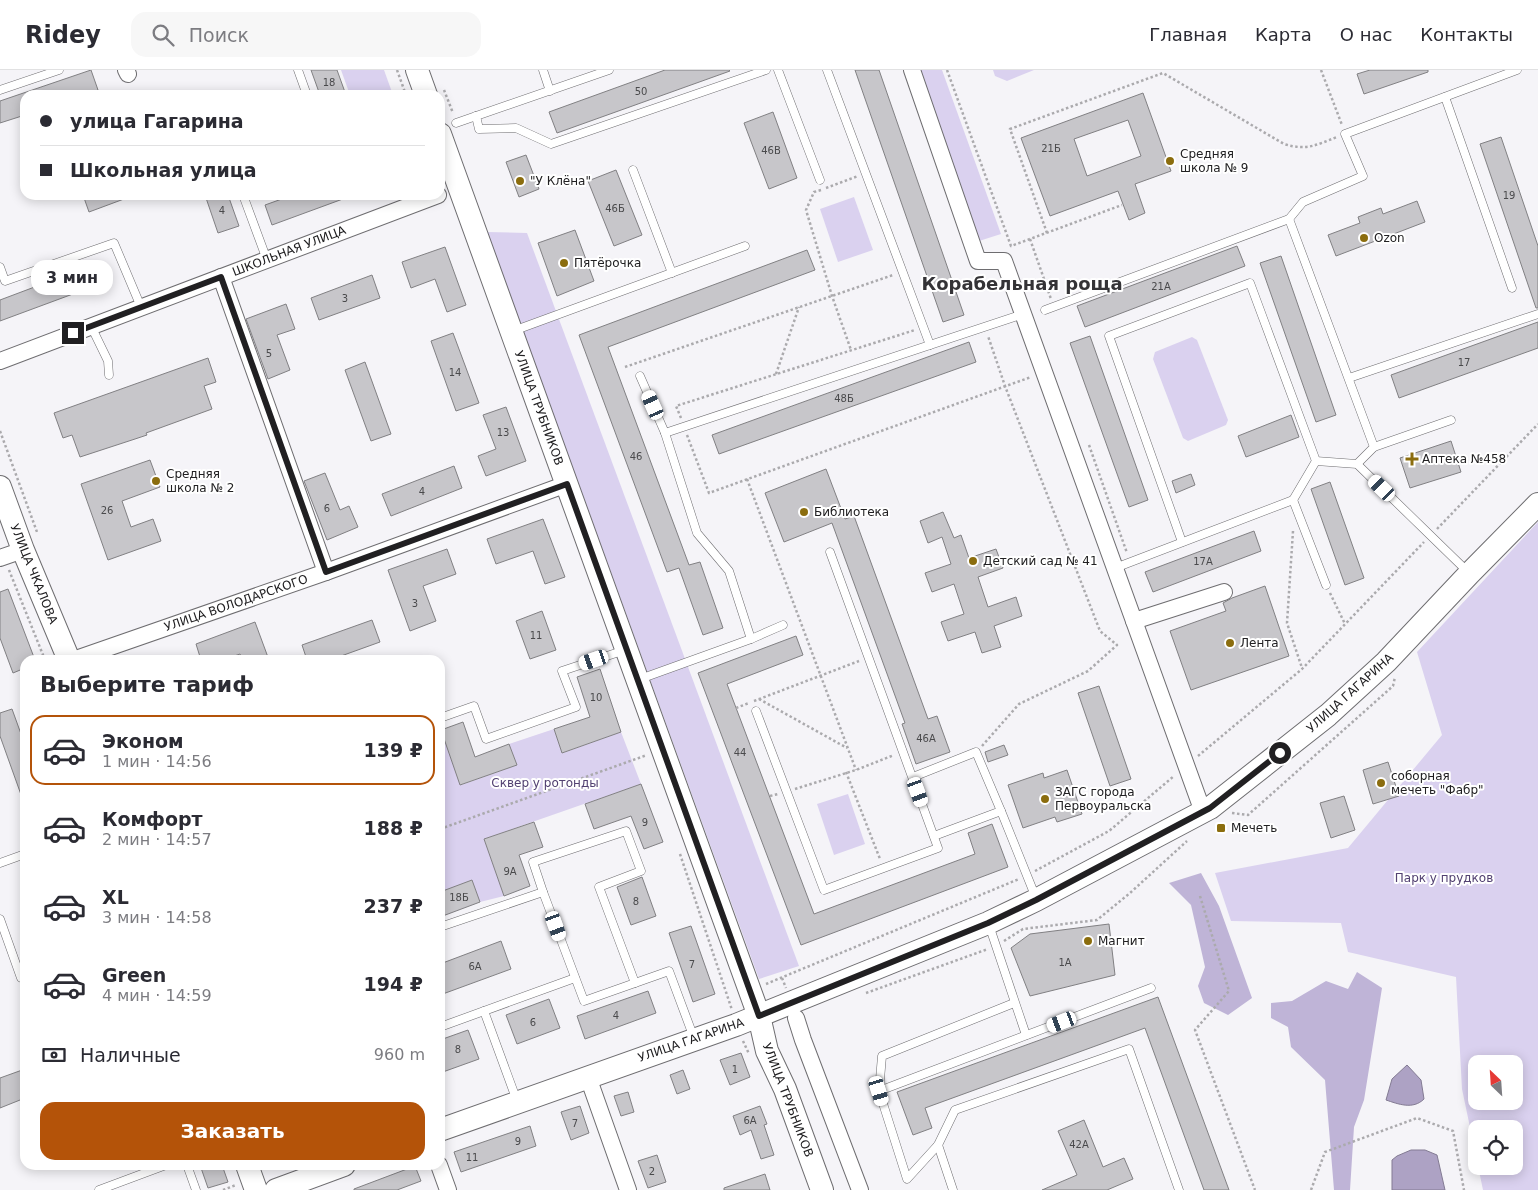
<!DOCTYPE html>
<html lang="ru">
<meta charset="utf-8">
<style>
:root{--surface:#fff;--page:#f7f7f7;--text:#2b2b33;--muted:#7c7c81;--line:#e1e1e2;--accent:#b45309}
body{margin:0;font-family:"DejaVu Sans",sans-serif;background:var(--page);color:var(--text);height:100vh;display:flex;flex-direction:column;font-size:19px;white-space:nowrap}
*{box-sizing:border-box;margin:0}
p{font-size:16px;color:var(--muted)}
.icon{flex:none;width:28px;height:28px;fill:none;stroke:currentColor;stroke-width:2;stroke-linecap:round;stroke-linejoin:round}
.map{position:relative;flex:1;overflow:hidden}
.details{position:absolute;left:20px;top:585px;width:425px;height:515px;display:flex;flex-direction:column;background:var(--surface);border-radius:15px;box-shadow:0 2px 12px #0003}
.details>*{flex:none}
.hud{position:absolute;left:20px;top:20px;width:425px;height:110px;border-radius:15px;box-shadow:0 2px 12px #0003;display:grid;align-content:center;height:110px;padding:0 20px;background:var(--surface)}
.needle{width:32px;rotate:335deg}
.buttons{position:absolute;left:1468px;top:985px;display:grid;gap:10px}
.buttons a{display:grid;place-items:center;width:55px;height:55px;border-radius:10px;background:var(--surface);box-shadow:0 2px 12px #0003;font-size:25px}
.end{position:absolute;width:22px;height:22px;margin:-11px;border:6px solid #212022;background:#fff;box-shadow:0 0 0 2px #fff}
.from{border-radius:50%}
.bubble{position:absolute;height:35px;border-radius:15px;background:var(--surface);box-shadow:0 2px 12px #0003;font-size:16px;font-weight:700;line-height:35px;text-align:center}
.car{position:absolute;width:15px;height:30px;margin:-15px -8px;border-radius:6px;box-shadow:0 0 4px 1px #0007;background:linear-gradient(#fff 24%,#345 0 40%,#fff 0 76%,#345 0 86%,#fff 0)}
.hud b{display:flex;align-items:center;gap:18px;height:48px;font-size:19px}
.hud b+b{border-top:1px solid var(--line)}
.hud i{width:12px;height:12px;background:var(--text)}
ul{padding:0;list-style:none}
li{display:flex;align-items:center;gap:15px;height:70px;margin:0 10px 8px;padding:0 10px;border:2px solid transparent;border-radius:15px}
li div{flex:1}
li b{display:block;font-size:19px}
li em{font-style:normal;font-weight:700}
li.active{border-color:var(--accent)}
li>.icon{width:45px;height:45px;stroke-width:1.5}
h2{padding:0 20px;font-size:22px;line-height:60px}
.pay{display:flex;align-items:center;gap:12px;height:55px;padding:0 20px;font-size:19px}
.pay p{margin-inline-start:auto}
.primary-button{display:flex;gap:10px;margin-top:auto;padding:10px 20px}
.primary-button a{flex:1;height:58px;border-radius:15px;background:var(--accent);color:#fff;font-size:20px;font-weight:700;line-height:58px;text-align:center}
header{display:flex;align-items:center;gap:30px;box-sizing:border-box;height:70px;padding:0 25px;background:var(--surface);border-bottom:1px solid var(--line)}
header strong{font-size:24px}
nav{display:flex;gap:28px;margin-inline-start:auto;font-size:18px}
.search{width:350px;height:45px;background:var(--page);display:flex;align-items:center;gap:12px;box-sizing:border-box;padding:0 18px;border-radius:15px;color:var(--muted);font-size:19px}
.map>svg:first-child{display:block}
.green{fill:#dad1ef;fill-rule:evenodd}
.forest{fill:#bfb4d7}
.water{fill:#ada2c4;stroke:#837b93}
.building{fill:#c7c6ca;stroke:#818083;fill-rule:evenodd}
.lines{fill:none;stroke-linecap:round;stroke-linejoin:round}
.lane-casing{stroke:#6e6d70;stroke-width:9}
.street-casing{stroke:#6e6d70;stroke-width:18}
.secondary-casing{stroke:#6e6d70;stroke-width:24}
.path{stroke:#abaaad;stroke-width:2.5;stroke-dasharray:2.5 2.5;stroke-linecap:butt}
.lane{stroke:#fff;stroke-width:8}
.street{stroke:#fff;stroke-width:16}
.secondary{stroke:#fff;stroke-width:22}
.route{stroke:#212022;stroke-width:6}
.poi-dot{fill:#8b6d0e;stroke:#fff;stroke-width:2}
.labels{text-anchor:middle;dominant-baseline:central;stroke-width:4;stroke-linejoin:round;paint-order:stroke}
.number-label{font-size:10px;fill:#4a4a4c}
.poi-label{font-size:12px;fill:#212022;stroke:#fff;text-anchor:start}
.street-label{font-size:12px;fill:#212022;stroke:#fff}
.park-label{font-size:12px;fill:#524171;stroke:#fff}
.district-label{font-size:18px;font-weight:bold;fill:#343336;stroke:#fff}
</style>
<header>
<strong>Ridey</strong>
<div class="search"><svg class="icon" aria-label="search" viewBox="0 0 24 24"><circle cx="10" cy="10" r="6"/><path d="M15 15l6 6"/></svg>Поиск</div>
<nav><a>Главная</a><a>Карта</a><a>О нас</a><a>Контакты</a></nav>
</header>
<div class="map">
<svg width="1538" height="1120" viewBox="0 0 1538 1120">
<rect width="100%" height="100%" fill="#f5f4f8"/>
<g class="green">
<polygon points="341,0 384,0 393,25 350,25"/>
<polygon points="916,0 942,0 1001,164 979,171"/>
<polygon points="993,0 1034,0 1007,11 995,6"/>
<polygon points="854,127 873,180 838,192 820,139"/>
<polygon points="487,162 527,163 799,896 759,909"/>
<polygon points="1192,267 1197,270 1228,350 1226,355 1188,371 1183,368 1153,289 1155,282"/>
<path d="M1538 452V1120H1483L1478 1096H1514V1059H1476V1086L1462 1019 1456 907 1348 882 1341 853 1231 851 1215 803 1348 778 1442 665 1417 582ZM1476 994H1514V1031H1476Z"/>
<polygon points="554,659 563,683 621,662 641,714 484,769 504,826 480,832 472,810 440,822 440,661 441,660 461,715 517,695 509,674"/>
<polygon points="848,724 865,774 834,785 817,734"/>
</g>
<g class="forest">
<polygon points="1201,803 1219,836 1252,928 1228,945 1204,933 1198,916 1205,897 1191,835 1169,813"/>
<polygon points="1357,902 1382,918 1364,1030 1354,1057 1350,1120 1334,1120 1325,1010 1291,977 1288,957 1271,948 1271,933 1292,931 1326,911 1348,919"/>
</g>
<g class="water">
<path d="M1407 995 1421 1010 1424 1029C1413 1040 1398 1034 1386 1030L1392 1009Z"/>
<polygon points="1411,1080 1425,1080 1437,1085 1445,1120 1392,1120 1392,1090 1397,1086"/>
</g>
<g class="building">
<polygon points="91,0 98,20 84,25 25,25 25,45 0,53 0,31"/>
<polygon points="311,0 337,0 346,25 320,25"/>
<polygon points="665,0 729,0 730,1 557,63 549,42"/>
<polygon points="855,0 879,0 964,245 943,252"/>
<polygon points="1370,0 1428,0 1428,2 1364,24 1357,4"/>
<path d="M1143 23 1171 101 1135 114 1145 143 1129 150 1118 121 1050 146 1021 68ZM1128 50 1141 86 1087 106 1074 69Z"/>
<polygon points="773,42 797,108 769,119 744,53"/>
<polygon points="1501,67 1538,176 1538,238 1536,238 1480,74"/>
<polygon points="526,85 539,119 519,127 506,92"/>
<polygon points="616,100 642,165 614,176 588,111"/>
<polygon points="83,125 132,125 132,126 89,142"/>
<polygon points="205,125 228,125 239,156 218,163"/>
<polygon points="293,125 351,125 351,126 272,155 265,135"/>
<polygon points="1417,131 1425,152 1336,186 1328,165 1360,153 1358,147 1381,138 1383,144"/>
<polygon points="575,160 594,211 557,226 538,173"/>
<polygon points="1237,176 1245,196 1085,257 1077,236"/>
<polygon points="445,177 466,235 447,242 435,209 411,218 402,192"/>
<polygon points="807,180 815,200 608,277 689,495 700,492 723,558 703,565 679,498 667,502 579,265"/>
<polygon points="1281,186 1336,345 1316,352 1260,193"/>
<polygon points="101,192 108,211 0,251 0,230"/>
<polygon points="372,205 380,228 319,250 311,228"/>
<polygon points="286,234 295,259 277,265 290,300 268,309 246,249"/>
<polygon points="1538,252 1538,278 1399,328 1391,305"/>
<polygon points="453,263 479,333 456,341 431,271"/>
<polygon points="1090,266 1148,430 1129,437 1070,273"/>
<polygon points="969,272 976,292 719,384 712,365"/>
<polygon points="208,288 216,312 204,316 212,339 146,363 147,365 135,369 80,387 72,365 63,368 54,343"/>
<polygon points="365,292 391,364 371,371 345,300"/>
<polygon points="506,337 526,391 486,406 478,386 496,379 483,345"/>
<polygon points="1291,345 1299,367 1246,387 1238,366"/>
<polygon points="1451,371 1461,402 1410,418 1400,388"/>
<polygon points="150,390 160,417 122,431 131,457 153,449 161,471 108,490 81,414"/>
<polygon points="454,396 462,418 391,446 382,424"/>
<polygon points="826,399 845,449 854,446 928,649 937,646 950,682 916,694 902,654 905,653 832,453 784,472 765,423"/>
<polygon points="325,403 340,440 349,436 358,457 327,470 304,411"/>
<polygon points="1191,404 1195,415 1176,423 1172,411"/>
<polygon points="1330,412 1364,508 1345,515 1311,419"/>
<polygon points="943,442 954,468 961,465 969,488 996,479 1003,498 978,507 988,537 1016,527 1022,546 994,556 1001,577 982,583 975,562 948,571 941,552 964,544 954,514 932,522 925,503 951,494 942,467 928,473 920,451"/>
<polygon points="543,449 565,507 545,514 533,481 496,494 487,469"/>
<polygon points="1254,461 1261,481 1153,522 1145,502"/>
<polygon points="447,479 456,504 423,516 436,551 410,561 388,500"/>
<polygon points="1265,516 1289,586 1191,620 1170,561 1226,541 1223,533 1232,528"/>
<polygon points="8,519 35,590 25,590 25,598 13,603 0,568 0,522"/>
<polygon points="542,541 556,580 530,589 516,551"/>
<polygon points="372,550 380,572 330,590 307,590 302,575"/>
<polygon points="255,552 269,590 243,590 240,584 223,590 201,590 196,574"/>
<polygon points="796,566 803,585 727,614 814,844 975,784 968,763 992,754 1008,797 801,875 698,603"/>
<polygon points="600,599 621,662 562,683 554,659 590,647 577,607"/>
<polygon points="1099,616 1131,709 1110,716 1078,623"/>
<polygon points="12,639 25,675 25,732 24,733 0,666 0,643"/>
<polygon points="463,652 475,687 509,674 517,695 460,715 441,660"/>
<polygon points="1004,675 1008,685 988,692 985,682"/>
<polygon points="1388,692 1399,726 1373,734 1363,700"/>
<polygon points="1067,700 1082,744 1057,752 1055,747 1023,758 1008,715 1043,703 1044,708"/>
<polygon points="641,714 663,772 644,779 631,746 594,759 585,734"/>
<polygon points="1344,726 1355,760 1331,768 1320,733"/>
<polygon points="534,752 543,777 519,785 530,816 504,826 484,769"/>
<polygon points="642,807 656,846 631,855 617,817"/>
<polygon points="472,810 480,832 440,847 440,822"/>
<polygon points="1109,854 1115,905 1030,926 1011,878 1030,864"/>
<polygon points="691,856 715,924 693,932 669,863"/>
<polygon points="501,871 511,899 440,925 440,894"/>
<polygon points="648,921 656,943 585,969 577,946"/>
<polygon points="1158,927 1229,1120 1204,1120 1145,958 925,1038 932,1058 913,1065 897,1022"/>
<polygon points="549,929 560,958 517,974 506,945"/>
<polygon points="468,960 479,989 440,1003 440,970"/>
<polygon points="741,983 750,1007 730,1015 720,990"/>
<polygon points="25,999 25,1028 0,1038 0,1008"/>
<polygon points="683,1000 690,1019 677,1024 670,1005"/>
<polygon points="628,1022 634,1042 621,1046 614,1026"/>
<polygon points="580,1036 589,1063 571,1070 561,1042"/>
<polygon points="760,1036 767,1054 764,1055 774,1085 761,1089 751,1060 740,1065 733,1046"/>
<polygon points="1084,1050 1103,1097 1124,1088 1133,1109 1107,1120 1042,1120 1077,1105 1058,1061"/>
<polygon points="530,1056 536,1076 461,1102 454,1082"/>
<polygon points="657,1085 666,1112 648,1118 638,1091"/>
<polygon points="200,1095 222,1095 228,1112 208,1118"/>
<polygon points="415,1096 421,1111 397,1120 354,1120 354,1119"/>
<polygon points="765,1104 770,1120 724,1120 724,1118"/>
</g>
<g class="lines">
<g class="lane-casing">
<g id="lane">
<polyline points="298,0 307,25"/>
<polyline points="543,0 550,21"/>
<polyline points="778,0 820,110"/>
<polyline points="827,0 930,275"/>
<polyline points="0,20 59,0"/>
<polyline points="1445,27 1512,218"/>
<polyline points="476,46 479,59 516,58 551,74 766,0"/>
<polyline points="456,53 609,0"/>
<polyline points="633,100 672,203"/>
<polyline points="243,125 267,190"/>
<polyline points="1289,149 1303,132 1363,106 1345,64 1517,0"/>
<polyline points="0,197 5,211 114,173 141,237"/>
<polyline points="1045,240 1289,149 1374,377 1357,394"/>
<polyline points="91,256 108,291 109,305"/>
<polyline points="513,261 745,176"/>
<polyline points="640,306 665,363 697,463 729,501 751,569"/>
<polyline points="1349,308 1538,244"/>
<polyline points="665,363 1023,244"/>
<polyline points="1374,377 1451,350"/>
<polyline points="1316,391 1357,394 1468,502"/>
<polyline points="1182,472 1109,266 1250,213 1316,391 1293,430"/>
<polyline points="1115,498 1293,430 1326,515"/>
<polyline points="640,609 751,569 783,555"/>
<polyline points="756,641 824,820 938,778 830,482"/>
<polyline points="440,648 474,636 486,669 576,637 562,601 625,580"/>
<polyline points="913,707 976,682 1001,741 1036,828"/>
<polyline points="934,766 1001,741"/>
<polyline points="0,793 25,784"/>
<polyline points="543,822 584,931 635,913"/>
<polyline points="0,849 21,908"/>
<polyline points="989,855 1026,965"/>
<polyline points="440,857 543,822 533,792 626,761 641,801 599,817 635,913 669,901 694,968"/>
<polyline points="1014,933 882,986 879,1021 907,1109 938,1075 955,1040 1129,979 1179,1120"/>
<polyline points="484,941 517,1031"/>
<polyline points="440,957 575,908"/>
<polyline points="879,1021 1151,918"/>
<polyline points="938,1075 953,1120"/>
<polyline points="187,1095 196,1120"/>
<polyline points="99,1120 166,1095"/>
</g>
</g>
<g class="street-casing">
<g id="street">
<polyline points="126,0 128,4"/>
<polyline points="912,0 978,191 1004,191 1203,742"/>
<polyline points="221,207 326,502"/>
<polyline points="0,291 438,125"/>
<polyline points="0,488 23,480"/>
<polyline points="1134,551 1224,522"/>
<polyline points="73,590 326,502 567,414"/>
<polyline points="796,948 803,970 860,1120"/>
<polyline points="588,1007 628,1120"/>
<polyline points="439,1095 448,1120"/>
</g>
</g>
<g class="secondary-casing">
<g id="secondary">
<polyline points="417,0 426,25"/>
<polyline points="440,64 759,946 767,981 785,1019 822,1120"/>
<polyline points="0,417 23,480 69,590"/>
<polyline points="440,1060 736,955 988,853 1036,830 1210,738 1328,645 1386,592 1469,504 1538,434"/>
<polyline points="247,1095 256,1120"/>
<polyline points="276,1120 344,1095"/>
</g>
</g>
<g class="path">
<polyline points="397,0 406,25"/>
<polyline points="947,0 1011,176 1122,135"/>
<polyline points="1321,0 1342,55"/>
<polyline points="444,20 453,43"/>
<polyline points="826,118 858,106"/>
<polyline points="821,120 814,122 806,140 832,226 851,280"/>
<path d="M1047 163 1010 59 1163 3 1284 74C1307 81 1316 75 1337 67"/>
<polyline points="1030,169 1051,229"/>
<polyline points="625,297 893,205"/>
<polyline points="776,304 799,237"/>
<polyline points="681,348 676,336 915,260"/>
<polyline points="0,361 37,462"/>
<polyline points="687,365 709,423 1031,307"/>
<polyline points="1089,375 1127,483"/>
<polyline points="747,409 856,700"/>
<polyline points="1437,459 1538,354"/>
<polyline points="1293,461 1287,553 1302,598"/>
<polyline points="9,500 45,590"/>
<polyline points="1330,523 1345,554"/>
<polyline points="759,629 847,678"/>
<polyline points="754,631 859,591"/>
<polyline points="736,638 749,633"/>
<polyline points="982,676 1019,634 1088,601 1117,575 1100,561 1005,316 988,266"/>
<polyline points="1198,686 1302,599 1424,472"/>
<polyline points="846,702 880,789"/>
<polyline points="795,719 856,700 894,685"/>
<polyline points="770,726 778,724"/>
<polyline points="1232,743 1248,745 1393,616 1395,607"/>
<polyline points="440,759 647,685"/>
<polyline points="680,784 732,940"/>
<polyline points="1035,801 1109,761 1174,706"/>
<polyline points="1200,826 1229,921 1195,960 1255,1120"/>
<polyline points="1004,871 1023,859 1097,850 1130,823 1187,771"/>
<polyline points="782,908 786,918"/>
<polyline points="766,914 1019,809"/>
<polyline points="866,923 988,879"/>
<polyline points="743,971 749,984"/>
<polyline points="223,1120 236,1115"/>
<polyline points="1311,1120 1325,1082 1417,1048 1453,1061 1464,1120"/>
</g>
<use href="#lane" class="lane"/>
<use href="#street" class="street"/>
<use href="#secondary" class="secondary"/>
</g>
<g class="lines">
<polyline class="route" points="73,263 221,207 326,502 567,414 759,946 988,853 1036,830 1210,738 1280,683"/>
</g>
<g class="poi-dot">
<circle cx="1170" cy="91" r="5"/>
<circle cx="520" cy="111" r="5"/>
<circle cx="1364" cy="168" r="5"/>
<circle cx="564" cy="193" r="5"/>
<path d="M1409.5 381.5h5v5h5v5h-5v5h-5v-5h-5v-5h5z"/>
<circle cx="156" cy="411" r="5"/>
<circle cx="804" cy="442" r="5"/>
<circle cx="973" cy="491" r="5"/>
<circle cx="1230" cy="573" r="5"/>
<circle cx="1381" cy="713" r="5"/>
<circle cx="1045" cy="729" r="5"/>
<rect x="1216" y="753" width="10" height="10" rx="2.5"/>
<circle cx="1088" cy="871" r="5"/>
</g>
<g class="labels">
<g class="number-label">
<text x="329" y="12">18</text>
<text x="641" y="21">50</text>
<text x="1051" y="78">21Б</text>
<text x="771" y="80">46В</text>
<text x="1509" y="125">19</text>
<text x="615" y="138">46Б</text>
<text x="222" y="140">4</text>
<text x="1161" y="216">21А</text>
<text x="345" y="228">3</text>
<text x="269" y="283">5</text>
<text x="1464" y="292">17</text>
<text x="455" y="302">14</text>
<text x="844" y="328">48Б</text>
<text x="503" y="362">13</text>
<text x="636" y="386">46</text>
<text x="422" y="421">4</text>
<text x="327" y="438">6</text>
<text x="107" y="440">26</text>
<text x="1203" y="491">17А</text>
<text x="415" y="533">3</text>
<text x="536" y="565">11</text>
<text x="596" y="627">10</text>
<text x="926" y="668">46А</text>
<text x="740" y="682">44</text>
<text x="645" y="752">9</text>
<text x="510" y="801">9А</text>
<text x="459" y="827">18Б</text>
<text x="636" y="831">8</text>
<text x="1065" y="892">1А</text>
<text x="692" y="894">7</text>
<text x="475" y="896">6А</text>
<text x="616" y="945">4</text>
<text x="533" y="952">6</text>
<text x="458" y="979">8</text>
<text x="735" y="999">1</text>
<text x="750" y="1050">6А</text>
<text x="575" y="1053">7</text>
<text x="518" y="1071">9</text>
<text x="1079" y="1074">42А</text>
<text x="472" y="1087">11</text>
<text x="652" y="1101">2</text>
</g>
<g class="poi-label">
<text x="1180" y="84">Средняя<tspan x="1180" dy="14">школа № 9</tspan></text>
<text x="530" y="111">"У Клёна"</text>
<text x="1374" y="168">Ozon</text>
<text x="574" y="193">Пятёрочка</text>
<text x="1422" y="389">Аптека №458</text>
<text x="166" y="404">Средняя<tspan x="166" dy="14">школа № 2</tspan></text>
<text x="814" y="442">Библиотека</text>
<text x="983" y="491">Детский сад № 41</text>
<text x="1240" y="573">Лента</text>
<text x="1391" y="706">соборная<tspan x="1391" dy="14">мечеть "Фабр"</tspan></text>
<text x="1055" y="722">ЗАГС города<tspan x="1055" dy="14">Первоуральска</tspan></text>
<text x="1231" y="758">Мечеть</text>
<text x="1098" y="871">Магнит</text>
</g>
<g class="street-label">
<text transform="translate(289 181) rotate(-21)">ШКОЛЬНАЯ УЛИЦА</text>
<text transform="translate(539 338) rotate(70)">УЛИЦА ТРУБНИКОВ</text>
<text transform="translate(34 504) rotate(68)">УЛИЦА ЧКАЛОВА</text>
<text transform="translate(236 533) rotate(-19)">УЛИЦА ВОЛОДАРСКОГО</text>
<text transform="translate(1350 623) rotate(-42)">УЛИЦА ГАГАРИНА</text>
<text transform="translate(691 970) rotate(-19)">УЛИЦА ГАГАРИНА</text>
<text transform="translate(788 1030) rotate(69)">УЛИЦА ТРУБНИКОВ</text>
</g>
<g class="park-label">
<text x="545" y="713">Сквер у ротонды</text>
<text x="1444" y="808">Парк у прудков</text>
</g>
<g class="district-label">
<text x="1022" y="213">Корабельная роща</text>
</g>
</g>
</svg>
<div class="buttons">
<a><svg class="needle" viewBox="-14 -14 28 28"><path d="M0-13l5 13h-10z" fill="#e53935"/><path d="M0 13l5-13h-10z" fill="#7c7c81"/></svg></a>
<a><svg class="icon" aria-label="locate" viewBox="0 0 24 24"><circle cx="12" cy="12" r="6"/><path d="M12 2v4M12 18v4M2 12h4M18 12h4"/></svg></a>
</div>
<i class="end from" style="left:1280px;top:683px"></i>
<i class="end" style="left:73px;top:263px"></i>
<div class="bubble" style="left:31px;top:190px;width:82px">3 мин</div>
<i class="car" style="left:653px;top:335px;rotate:336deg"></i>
<i class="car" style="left:1382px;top:418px;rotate:314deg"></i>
<i class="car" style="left:594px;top:590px;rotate:251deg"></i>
<i class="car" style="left:918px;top:722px;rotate:160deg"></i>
<i class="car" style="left:556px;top:856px;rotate:160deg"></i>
<i class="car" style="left:1062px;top:952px;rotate:249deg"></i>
<i class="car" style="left:879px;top:1021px;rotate:163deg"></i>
<div class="hud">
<b><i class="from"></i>улица Гагарина</b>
<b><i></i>Школьная улица</b>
</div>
<section class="details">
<h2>Выберите тариф</h2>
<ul>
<li class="active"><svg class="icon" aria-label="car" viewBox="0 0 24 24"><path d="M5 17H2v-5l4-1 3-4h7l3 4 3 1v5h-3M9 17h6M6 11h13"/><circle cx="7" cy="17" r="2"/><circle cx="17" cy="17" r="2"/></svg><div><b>Эконом</b><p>1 мин · 14:56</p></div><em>139 ₽</em></li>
<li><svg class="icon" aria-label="car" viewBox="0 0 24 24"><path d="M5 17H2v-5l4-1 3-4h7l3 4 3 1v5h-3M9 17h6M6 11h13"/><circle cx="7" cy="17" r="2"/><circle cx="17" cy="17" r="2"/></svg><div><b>Комфорт</b><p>2 мин · 14:57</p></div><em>188 ₽</em></li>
<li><svg class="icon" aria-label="car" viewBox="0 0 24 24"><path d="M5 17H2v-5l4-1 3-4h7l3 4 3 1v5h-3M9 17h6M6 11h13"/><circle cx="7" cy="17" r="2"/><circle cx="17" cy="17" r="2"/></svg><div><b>XL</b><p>3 мин · 14:58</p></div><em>237 ₽</em></li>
<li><svg class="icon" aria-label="car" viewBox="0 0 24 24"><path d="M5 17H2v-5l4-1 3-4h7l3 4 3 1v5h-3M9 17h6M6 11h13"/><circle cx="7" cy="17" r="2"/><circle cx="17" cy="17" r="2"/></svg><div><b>Green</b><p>4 мин · 14:59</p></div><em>194 ₽</em></li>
</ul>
<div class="pay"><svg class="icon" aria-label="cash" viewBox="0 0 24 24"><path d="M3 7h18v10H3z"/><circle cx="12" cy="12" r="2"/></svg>Наличные<p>960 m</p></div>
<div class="primary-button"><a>Заказать</a></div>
</section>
</div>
